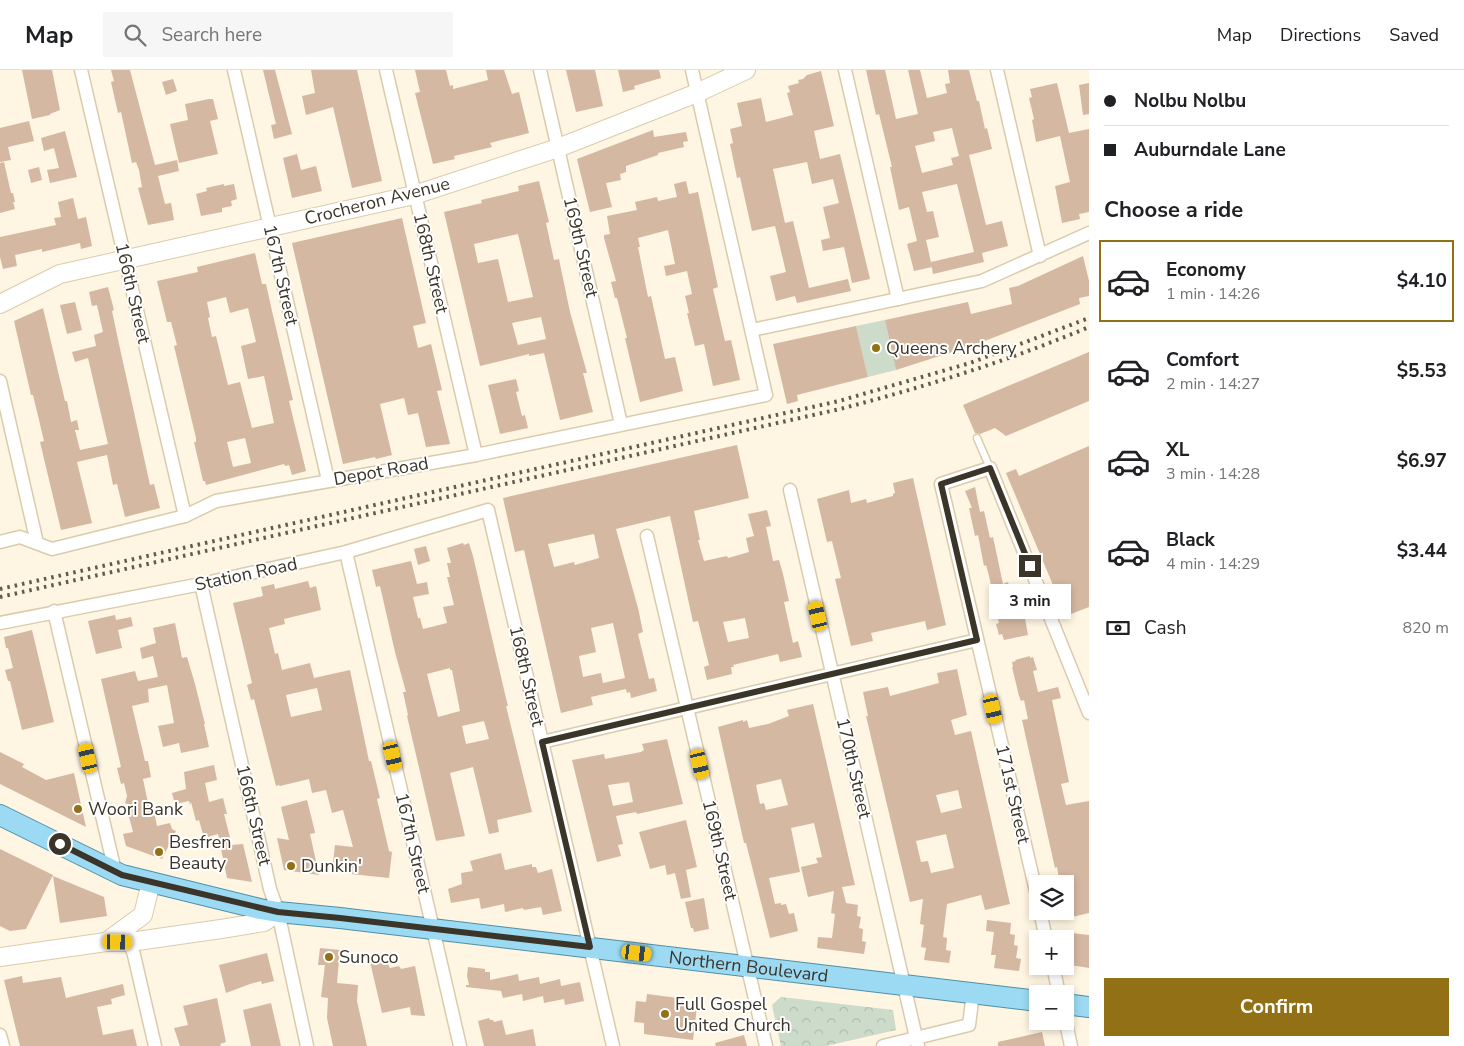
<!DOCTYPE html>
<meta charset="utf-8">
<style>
:root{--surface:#fff;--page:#f6f6f6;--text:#202124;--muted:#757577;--line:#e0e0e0;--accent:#917016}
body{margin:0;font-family:"Nunito Sans",sans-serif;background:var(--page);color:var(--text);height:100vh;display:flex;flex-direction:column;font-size:19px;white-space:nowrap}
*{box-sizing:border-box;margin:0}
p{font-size:16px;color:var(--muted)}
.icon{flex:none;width:28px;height:28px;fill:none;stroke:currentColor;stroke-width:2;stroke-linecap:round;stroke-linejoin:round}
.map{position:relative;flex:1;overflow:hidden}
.sheet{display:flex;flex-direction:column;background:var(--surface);width:375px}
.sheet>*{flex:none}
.guide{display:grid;align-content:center;height:110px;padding:0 15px;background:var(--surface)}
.controls{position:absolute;left:1029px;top:805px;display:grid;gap:10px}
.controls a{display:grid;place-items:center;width:45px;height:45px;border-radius:0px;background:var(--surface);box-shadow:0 2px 8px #0003;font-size:25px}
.end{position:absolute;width:22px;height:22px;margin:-11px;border:6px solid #3b3529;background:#fff;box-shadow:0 0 0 2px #fff}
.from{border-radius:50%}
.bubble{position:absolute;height:35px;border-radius:0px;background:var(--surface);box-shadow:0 2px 8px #0003;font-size:16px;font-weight:700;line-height:35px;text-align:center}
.car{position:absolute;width:15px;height:30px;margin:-15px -8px;border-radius:6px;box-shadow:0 0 4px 1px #0007;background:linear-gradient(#f5c518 24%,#345 0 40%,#f5c518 0 76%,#345 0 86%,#f5c518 0)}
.guide b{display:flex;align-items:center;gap:18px;height:48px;font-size:19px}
.guide b+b{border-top:1px solid var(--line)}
.guide i{width:12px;height:12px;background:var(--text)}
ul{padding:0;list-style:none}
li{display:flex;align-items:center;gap:15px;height:82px;margin:0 10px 8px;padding:0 5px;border:2px solid transparent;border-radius:0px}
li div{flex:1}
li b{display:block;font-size:19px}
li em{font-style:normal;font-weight:700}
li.active{border-color:var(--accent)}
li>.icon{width:45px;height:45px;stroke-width:1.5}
h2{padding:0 15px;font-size:22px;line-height:60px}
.pay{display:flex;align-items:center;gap:12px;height:55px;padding:0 15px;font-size:19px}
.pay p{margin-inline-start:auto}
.primary-button{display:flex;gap:10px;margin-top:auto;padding:10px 15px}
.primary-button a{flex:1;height:58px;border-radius:0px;background:var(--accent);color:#fff;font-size:20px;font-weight:700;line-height:58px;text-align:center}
header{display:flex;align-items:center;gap:30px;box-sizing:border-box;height:70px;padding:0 25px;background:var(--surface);border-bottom:1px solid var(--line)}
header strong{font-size:24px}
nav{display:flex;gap:28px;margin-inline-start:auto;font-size:18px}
.search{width:350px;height:45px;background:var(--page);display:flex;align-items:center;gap:12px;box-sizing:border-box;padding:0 18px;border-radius:0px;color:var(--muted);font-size:19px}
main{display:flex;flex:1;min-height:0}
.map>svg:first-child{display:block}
.forest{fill:url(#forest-crowns)}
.pitch{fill:#ccdbca}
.building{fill:#d4b8a2;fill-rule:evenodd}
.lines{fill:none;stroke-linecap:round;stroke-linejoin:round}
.lane-casing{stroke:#dacbac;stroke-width:9}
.street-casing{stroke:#dacbac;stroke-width:15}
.secondary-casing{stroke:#dacbac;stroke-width:20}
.primary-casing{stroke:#4e90a6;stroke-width:22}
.lane{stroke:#fff;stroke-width:6}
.street{stroke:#fff;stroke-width:12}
.secondary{stroke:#fff;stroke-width:18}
.primary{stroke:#9bdaf2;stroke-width:20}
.rail{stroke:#615b4d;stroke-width:4;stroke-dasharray:2.5 5;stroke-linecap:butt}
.route{stroke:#3b3529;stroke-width:6}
.poi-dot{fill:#917016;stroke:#fff;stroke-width:2}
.labels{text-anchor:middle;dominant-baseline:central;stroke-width:4;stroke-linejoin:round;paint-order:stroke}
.street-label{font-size:18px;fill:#3b3529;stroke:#fff}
.poi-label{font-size:18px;fill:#3b3529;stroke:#fff;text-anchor:start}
</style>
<header>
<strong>Map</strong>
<div class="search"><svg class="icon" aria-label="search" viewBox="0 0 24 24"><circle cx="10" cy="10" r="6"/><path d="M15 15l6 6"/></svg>Search here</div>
<nav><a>Map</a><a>Directions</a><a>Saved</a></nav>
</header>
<main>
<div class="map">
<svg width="1089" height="976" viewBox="0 0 1089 976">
<defs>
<pattern id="forest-crowns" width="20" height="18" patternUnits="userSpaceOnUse" patternTransform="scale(1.25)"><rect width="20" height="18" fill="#ccdbca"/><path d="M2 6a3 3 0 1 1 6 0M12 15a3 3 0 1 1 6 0" fill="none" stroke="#b0bdae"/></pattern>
</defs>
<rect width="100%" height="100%" fill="#fef5e2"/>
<polygon class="forest" points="781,927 893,940 896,960 826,976 781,976 772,935"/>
<polygon class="pitch" points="885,250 896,300 868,307 856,256"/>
<g class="building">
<polygon points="22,0 52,0 60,40 50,44 50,45 32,49"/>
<polygon points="111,0 130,0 155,95 177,90 179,101 158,106 165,134 171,133 174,150 148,155 138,118 142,117 139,100 136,92 132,93 121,42 118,43 111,12 114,11"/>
<polygon points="263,0 275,0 292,64 274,69 271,55 276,54"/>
<polygon points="311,0 357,0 382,111 352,118 333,37 306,45 302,26 315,23"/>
<polygon points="415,0 446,0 450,16 453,15 453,19 488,10 486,0 504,0 512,24 519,22 529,63 490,73 492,77 454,86 455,89 433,94 415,23 420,22"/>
<polygon points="566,0 595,0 603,36 576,42"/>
<polygon points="618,0 659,0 661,8 634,16 635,19 623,22"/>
<path d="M866 0H885L896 49 918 44 908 0H920L927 28 947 23 945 14 950 13 948 0H969L977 31H979L985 59 987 58 992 79 969 85 986 155 1002 151 1008 176 982 183 984 192 933 204 931 192 974 182 957 114 922 122 927 142 933 141 939 167 926 170 932 197 914 201 907 174 917 171 909 137 899 140 890 97H892L879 44 876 45ZM952 58 959 86 951 88 953 95 922 103 915 76 935 71 933 62Z"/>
<polygon points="821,1 834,56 814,61 820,89 840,84 870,209 852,213 844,177 823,181 821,170 830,168 823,137 839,133 833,109 812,114 807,92 773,99 785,153 793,151 809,218 848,209 851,221 797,233 795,226 776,231 770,206 786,202 775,156 752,161 740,107 737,108 730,74 733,73 730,59 742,56 737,33 761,28 766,52 793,45 787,23 790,22 788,16 799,13 798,10 803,9 807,5"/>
<polygon points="173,9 177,21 166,25 162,12"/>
<polygon points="1057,13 1069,63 1089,59 1089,142 1079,144 1080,149 1062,153 1055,116 1070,112 1060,66 1036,72 1032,50 1034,49 1029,28 1032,27 1030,19"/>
<polygon points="1089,13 1089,44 1083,45 1079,15"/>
<polygon points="209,29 213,29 218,49 210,51 218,84 179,93 170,54 188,50 185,34"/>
<polygon points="29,51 34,71 8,77 11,90 0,92 0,58"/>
<polygon points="653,60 654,67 686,62 688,71 683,72 684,77 658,83 658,85 626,96 626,102 620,104 621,110 606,113 612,137 590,142 577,89"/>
<polygon points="65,61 77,107 50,113 47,100 59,98 54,78 44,81 41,68"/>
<polygon points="297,84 301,100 316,96 322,121 292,128 283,88"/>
<polygon points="4,92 11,123 13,123 15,132 13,132 15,139 0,143 0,93"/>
<polygon points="39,97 42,110 31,113 28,100"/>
<path d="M539 111 549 152 546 153 554 190 559 189 570 242 587 303H583L593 342 560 350 544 283 529 286V284L480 296 444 142 482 133 481 130 519 121 518 116ZM518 164 533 227 508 232 498 189 478 193 474 174ZM541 247 546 269 518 275 512 253Z"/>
<polygon points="686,111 689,124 698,122 718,217 713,219 725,271 731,270 740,310 713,316 704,274 695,276 687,243 689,243 685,226 692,224 687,201 666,206 664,196 675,194 668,160 638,168 640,177 638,177 648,227 651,226 665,289 675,287 683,321 640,332 625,268 627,268 617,228 615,228 611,212 616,211 604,168 604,165 610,164 607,146 637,140 635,132 657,127 658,131 677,127 674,114"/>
<polygon points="224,114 224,116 234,114 237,129 231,131 232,136 222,138 222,142 201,146 196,124 207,121 206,118"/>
<polygon points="73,128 78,149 86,147 92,176 81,179 80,173 42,182 42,179 15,185 17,196 3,199 0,187 0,167 56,155 54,148 61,147 58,132"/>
<polygon points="402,148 426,253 413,256 418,278 431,274 442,320 437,321 450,374 426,377 418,343 408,345 404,328 380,334 392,385 376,389 375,387 343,394 292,173"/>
<path d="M255 183 262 214H266L272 241 293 330 289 331 306 401 292 405 289 395 285 396 284 394 206 415 205 411H203L194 372H196V368L174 276 177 275 171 252H167L157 211 198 202 197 197ZM226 227 230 243 248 238 256 272 241 276 248 309 264 306 274 353 252 358 240 312 228 315 216 266 212 267 208 248 210 247 207 232ZM245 368 251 393 233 397 227 372Z"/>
<polygon points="1083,186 1089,211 1089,226 1079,228 1080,234 977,274 896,300 885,250 968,232 971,244 1012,234 1009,218 1018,216"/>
<polygon points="108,217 114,240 112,241 119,274 150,415 154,414 160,438 125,447 117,414 113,415 107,385 77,392 92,453 61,460 40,372 44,371 33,325 31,325 14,251 43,238 65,331 67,331 71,352 77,350 79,360 75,360 80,380 108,374 88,288 75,292 72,282 96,276 94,265 103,262 97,235 92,236 89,222"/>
<polygon points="75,232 82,260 67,264 60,235"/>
<polygon points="856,256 868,307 797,325 798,331 787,334 773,274"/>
<polygon points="1089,282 1089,331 1006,366 995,358 980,364 975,363 963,335"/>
<polygon points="516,309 519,321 516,322 522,346 525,345 528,358 500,364 488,315"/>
<path d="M737 375 749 428 694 441 700 470H698L704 491 727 486 728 488 749 482 746 468 754 466 748 444 767 440 771 456 766 457 773 491 779 490 783 504 789 531 784 532 793 573 798 571 802 587 780 592 778 584 733 595 734 597H731L732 604 707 610 704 597 709 595 698 551 693 552 670 446 616 459 638 538 643 562 638 564 649 609 654 608 657 621 631 628 630 622 627 623 626 619 591 627 593 635 561 643 524 480 515 482 503 428ZM594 464 599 488 575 495 574 492 554 497 548 474ZM745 548 749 568 728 572 723 552ZM613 553 625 608 603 613 601 603 583 607 579 586 596 582 591 558Z"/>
<polygon points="1089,376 1089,537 1066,546 1006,403 1016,399 1019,406"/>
<polygon points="913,408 946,555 927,560 925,551 871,563 873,571 851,576 835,509 841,508 832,471 827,472 817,429 849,420 851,433 866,429 867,433 893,426 893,424 895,423 893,413"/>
<polygon points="975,417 980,442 984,441 990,468 993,467 1003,514 1008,512 1016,545 1024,543 1028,565 1004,570 1002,564 999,565 996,554 999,553 989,506 986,495 984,496 978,465 975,466 969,438 972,438 965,421"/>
<path d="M463 473 464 475 469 473 473 486 505 624 508 636H506L532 742 497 750 499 762 489 764 473 697 450 703 465 766 436 771 407 646 408 645 403 622H406L395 582 380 516 376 517 372 500 411 491 417 514 427 512 429 524 413 527 418 548H420L423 559 447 553 443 537 454 535 447 507H450L447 493H451L447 478ZM450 598V600H452L460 641 438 647 427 604ZM484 651 489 669 466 674 462 656Z"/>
<polygon points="426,476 430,491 418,495 414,479"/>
<path d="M308 511 310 518 316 516 321 540 284 549 285 554 269 558 275 584 278 583 282 600 310 593 314 608 350 600 369 691H371L380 728 377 729 389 781 392 782 389 808 332 802 335 775 353 777 343 740 332 743 326 720 312 723 309 709 280 716 279 715 276 716 254 629 251 630 247 615 252 613 233 533 263 526 261 517 274 514 275 519ZM317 618 322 640 291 647 286 625Z"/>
<polygon points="115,545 116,550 131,547 133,556 118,560 122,578 96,584 88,551"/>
<polygon points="175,553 182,588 187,587 195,614 205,654 204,654 209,677 181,683 179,673 163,677 158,656 174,653 167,615 148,619 149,632 132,636 145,691 148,691 151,707 143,709 148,733 152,732 157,756 170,753 172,759 176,761 162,789 126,776 123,764 133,762 129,747 131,742 129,735 125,733 127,726 124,713 121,714 117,698 121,697 101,609 135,601 138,611 158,607 153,586 142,589 140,578 156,573 153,558"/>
<polygon points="32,560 54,652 22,660 10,611 8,611 5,600 13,598 8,578 6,578 4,567"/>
<polygon points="1030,586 1030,588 1033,587 1037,600 1033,601 1038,622 1058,617 1061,628 1052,630 1069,712 1061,714 1066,735 1089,731 1089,843 1068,848 1065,838 1065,814 1062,814 1059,809 1057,797 1055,798 1022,650 1028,649 1024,630 1021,631 1019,626 1012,597 1013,597 1012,592 1016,591 1015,590"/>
<path d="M957 599 967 645 951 650 955 665 971 661 1010 834 985 840 981 825 947 834 943 867 947 868 946 880 951 881 949 893 924 890 926 878 921 877 924 855 920 854 923 829 910 832 866 646H868L863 622 888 617 890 626 939 613 937 603ZM958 720 962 738 941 743 936 725ZM946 764 954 798 931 803 928 791 921 792 916 771Z"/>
<path d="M813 634 855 815 842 817 846 833 858 835 857 846 861 847 859 858 863 859 862 871 866 872 864 884 817 878 818 867 832 868 835 844 831 843 834 821 808 827 801 797 818 793 816 788 822 787 814 753 791 758 800 802 769 808 775 834 781 833V835L786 834 789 844 794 843 798 861 770 868 746 773H744L718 657 743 650V652L747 650 749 658 768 654 789 646 787 640ZM781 709 788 735 766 740 764 733 760 734 756 715Z"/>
<path d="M667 669 683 734 637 744 636 742 616 746 623 774 618 775 621 786 597 792 572 690 604 684 605 689 641 682 644 680 642 674ZM629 712 633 732 613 736 608 715Z"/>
<polygon points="0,682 24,694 22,697 46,710 74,703 86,757 0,714"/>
<polygon points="214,695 217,710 205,713 209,732 223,728 227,744 224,744 232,775 243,774 252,812 227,808 218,764 204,768 199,750 196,751 191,732 190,735 189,731 175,734 172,723 186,719 184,702"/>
<polygon points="307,730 314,758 315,763 310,764 319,805 284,800 277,768 289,770 281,737"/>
<polygon points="686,750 697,797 686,800 691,827 681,829 675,803 667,805 665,795 650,799 639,762"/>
<polygon points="0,779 53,805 26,859 10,861 0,856"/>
<polygon points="501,783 505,800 532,794 532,797 536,797 538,803 552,799 562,841 543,845 541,837 524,840 523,838 505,842 504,834 481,839 479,828 451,833 448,819 462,814 461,803 473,801 470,791"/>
<polygon points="53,806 104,827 107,846 60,853"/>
<polygon points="704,828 709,859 694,862 693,858 691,858 685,832"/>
<polygon points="987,850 1011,853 1010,864 1015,865 1014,875 1018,876 1016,888 1021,889 1019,901 994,898 996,885 991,885 994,862 986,861"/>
<polygon points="1063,862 1089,865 1089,898 1070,895"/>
<polygon points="320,878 340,880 337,913 358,915 357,931 367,976 333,976 327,948 328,928 321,927 325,895 318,895"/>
<polygon points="267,883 274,911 262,914 261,911 250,914 226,923 219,895"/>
<polygon points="370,892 388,894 390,898 399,896 401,899 415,896 425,946 411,945 410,937 382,943"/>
<polygon points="468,897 485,899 485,902 490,902 490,910 518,904 519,911 539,907 540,914 560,909 561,916 580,912 584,931 565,935 564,929 544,933 543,926 523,931 522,924 503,928 501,921 466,917 466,915 469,915 467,906"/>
<polygon points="22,906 23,913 61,907 66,928 123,914 125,925 111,929 112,934 97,937 103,965 133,959 137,976 20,976 4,910"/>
<polygon points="647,924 678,928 677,935 697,937 693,970 644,964 644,953 634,952 636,931 646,932"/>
<polygon points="217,928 226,972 220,974 221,976 180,976 174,958 188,955 183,936"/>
<polygon points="271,933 281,976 251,976 243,940"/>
<polygon points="489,948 490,950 493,950 494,952 502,950 506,965 533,959 536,976 484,976 478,951"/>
<polygon points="1042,962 1045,976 998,976 998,972"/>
<polygon points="744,965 747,976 716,976 715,973"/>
</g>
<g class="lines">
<g class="lane-casing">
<polyline id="lane" points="977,368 990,398"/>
</g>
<g class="street-casing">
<g id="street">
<polyline points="81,0 185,446"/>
<polyline points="234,0 328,410"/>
<polyline points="386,0 476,385"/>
<polyline points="540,0 621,354"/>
<polyline points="845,0 898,229"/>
<polyline points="997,0 1040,186"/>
<polyline points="752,260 982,211 1089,163"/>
<polyline points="0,311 37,473"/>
<polyline points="790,420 918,976"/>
<polyline points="647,466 766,976"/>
<polyline points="0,472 20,467 52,479 185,446 216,431 476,385 766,325 692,0"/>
<polyline points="346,482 460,976"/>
<polyline points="201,514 270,819 278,842 307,976"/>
<polyline points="54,541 115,801"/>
<polyline points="0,553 201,514 346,482 488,440 613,976"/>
<polyline points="542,672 977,570"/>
<polyline points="1038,830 941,414 990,398 1089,643"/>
<polyline points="1040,841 1046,869"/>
<polyline points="127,865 134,885 155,976"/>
<polyline points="1053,896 1059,924"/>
<polyline points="1065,948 1071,976"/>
<polyline points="0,965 3,976"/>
<polyline points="883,976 969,955 973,923"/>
</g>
</g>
<g class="secondary-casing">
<g id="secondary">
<polyline points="0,234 60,204 414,125 558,78 697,23 746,0"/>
<polyline points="106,872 143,845 151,812"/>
<polyline points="0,887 106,872 130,872 221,859 264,852 278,842"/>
</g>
</g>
<g class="primary-casing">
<g id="primary">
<path id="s1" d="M0 745 122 805 260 839 278 842 340 848 1038 931"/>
<polyline points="1065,934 1089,937"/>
</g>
</g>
<use href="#lane" class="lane"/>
<use href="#street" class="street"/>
<use href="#secondary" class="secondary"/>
<use href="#primary" class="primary"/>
<g class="rail">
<polyline points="0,519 839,331 970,293 1089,248"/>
<path d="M0 527 840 339C924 317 1008 291 1089 257"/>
</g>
</g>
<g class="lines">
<polyline class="route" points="60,774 122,805 278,842 340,848 590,877 542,672 977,570 941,414 990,398 1030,496"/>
</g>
<g class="poi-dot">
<circle cx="876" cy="278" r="5"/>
<circle cx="78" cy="739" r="5"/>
<circle cx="159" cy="782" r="5"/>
<circle cx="291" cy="796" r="5"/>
<circle cx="329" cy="887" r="5"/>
<circle cx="665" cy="944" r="5"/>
</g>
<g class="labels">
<g class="street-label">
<text transform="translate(377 131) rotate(-14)">Crocheron Avenue</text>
<text transform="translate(581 177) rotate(77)">169th Street</text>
<text transform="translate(431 193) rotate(77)">168th Street</text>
<text transform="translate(281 205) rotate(77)">167th Street</text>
<text transform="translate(133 223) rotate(77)">166th Street</text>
<text transform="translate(381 401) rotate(-10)">Depot Road</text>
<text transform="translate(246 504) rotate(-12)">Station Road</text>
<text transform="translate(527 606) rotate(77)">168th Street</text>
<text transform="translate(854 698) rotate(77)">170th Street</text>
<text transform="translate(1013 724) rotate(77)">171st Street</text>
<text transform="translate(254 745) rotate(77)">166th Street</text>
<text transform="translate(413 773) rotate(77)">167th Street</text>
<text transform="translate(720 780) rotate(77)">169th Street</text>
<text stroke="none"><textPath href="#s1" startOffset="770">Northern Boulevard</textPath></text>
</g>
<g class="poi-label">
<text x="886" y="278">Queens Archery</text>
<text x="88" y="739">Woori Bank</text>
<text x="169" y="772">Besfren<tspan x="169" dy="21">Beauty</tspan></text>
<text x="301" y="796">Dunkin'</text>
<text x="339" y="887">Sunoco</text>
<text x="675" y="934">Full Gospel<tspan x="675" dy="21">United Church</tspan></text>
</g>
</g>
</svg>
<div class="controls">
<a><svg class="icon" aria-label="layers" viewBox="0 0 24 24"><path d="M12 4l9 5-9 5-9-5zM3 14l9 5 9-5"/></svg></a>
<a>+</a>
<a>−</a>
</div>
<i class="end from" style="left:60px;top:774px"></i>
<i class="end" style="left:1030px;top:496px"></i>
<div class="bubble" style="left:989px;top:514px;width:82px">3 min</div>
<i class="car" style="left:818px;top:546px;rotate:347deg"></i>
<i class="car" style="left:993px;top:639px;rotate:167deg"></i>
<i class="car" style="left:393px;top:686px;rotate:167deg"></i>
<i class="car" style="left:88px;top:688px;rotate:347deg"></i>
<i class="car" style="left:700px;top:694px;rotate:167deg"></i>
<i class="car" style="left:118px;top:872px;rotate:91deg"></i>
<i class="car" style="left:637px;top:883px;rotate:97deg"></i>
</div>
<section class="sheet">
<div class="guide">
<b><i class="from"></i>Nolbu Nolbu</b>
<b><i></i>Auburndale Lane</b>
</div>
<h2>Choose a ride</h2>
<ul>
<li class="active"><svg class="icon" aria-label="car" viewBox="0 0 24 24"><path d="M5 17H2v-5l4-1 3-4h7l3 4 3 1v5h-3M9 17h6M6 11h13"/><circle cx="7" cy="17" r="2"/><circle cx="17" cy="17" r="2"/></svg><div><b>Economy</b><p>1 min · 14:26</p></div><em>$4.10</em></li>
<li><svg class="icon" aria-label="car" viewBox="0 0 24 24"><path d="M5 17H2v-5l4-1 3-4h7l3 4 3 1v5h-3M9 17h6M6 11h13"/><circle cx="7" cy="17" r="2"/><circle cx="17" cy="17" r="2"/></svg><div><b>Comfort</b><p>2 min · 14:27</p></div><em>$5.53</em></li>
<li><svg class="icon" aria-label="car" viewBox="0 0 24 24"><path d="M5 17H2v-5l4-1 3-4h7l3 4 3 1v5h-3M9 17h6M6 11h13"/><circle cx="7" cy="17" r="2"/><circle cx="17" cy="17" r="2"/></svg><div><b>XL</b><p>3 min · 14:28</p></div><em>$6.97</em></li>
<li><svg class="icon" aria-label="car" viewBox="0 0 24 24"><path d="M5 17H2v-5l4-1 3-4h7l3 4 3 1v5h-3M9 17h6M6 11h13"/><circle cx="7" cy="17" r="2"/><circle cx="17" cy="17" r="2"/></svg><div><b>Black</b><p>4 min · 14:29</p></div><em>$3.44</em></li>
</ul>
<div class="pay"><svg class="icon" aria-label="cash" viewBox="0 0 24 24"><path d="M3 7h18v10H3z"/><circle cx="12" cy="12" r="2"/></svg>Cash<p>820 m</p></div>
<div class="primary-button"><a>Confirm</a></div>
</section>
</main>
